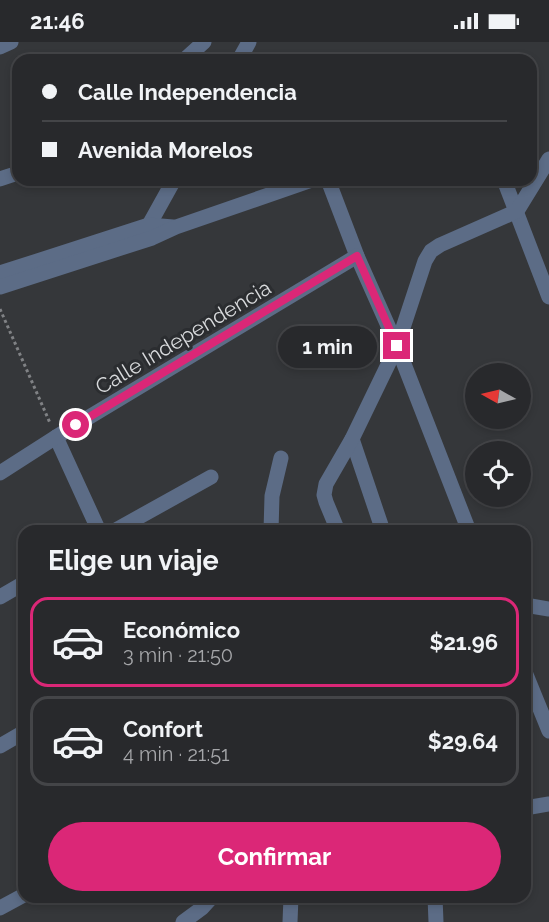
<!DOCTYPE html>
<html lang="es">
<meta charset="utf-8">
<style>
:root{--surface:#28292c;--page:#303134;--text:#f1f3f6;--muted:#a5a6a9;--line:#444548;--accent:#db2777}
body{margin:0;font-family:Raleway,sans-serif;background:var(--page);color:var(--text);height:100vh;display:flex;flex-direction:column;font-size:22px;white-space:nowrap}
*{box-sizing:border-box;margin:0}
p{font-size:20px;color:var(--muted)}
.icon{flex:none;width:33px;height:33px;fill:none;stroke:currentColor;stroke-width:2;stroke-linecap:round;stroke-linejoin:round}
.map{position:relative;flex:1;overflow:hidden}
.details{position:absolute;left:18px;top:483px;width:513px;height:378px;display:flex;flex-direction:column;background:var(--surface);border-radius:18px;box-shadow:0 3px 9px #0003,0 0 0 2px var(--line)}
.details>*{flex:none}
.hud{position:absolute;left:12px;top:12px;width:525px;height:132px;border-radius:18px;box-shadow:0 3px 9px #0003,0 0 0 2px var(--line);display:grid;align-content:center;height:132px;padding:0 30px;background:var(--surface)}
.needle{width:39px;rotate:278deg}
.buttons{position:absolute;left:465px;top:321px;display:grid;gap:12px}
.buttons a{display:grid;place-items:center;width:66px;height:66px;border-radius:50%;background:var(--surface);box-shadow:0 3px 9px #0003,0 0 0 2px var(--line);font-size:30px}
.end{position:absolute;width:27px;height:27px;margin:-14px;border:8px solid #db2777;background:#fff;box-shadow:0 0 0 3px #fff}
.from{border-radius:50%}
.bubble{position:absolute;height:42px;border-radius:21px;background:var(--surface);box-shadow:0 3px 9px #0003,0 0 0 2px var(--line);font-size:20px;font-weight:700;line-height:42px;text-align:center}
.hud b{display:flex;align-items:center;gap:21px;height:57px;font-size:22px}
.hud b+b{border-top:2px solid var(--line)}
.hud i{width:15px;height:15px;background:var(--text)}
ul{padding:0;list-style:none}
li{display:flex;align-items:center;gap:18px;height:90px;margin:0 12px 9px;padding:0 18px;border:3px solid var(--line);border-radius:18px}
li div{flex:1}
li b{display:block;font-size:22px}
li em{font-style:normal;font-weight:700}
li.current{border-color:var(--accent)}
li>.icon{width:54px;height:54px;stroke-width:1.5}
h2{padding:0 30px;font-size:27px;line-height:72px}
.primary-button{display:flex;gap:12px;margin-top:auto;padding:12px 30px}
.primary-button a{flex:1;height:69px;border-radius:36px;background:var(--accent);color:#fff;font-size:24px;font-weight:700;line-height:69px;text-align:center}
.status{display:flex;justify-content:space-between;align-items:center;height:42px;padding:0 30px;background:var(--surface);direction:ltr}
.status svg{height:16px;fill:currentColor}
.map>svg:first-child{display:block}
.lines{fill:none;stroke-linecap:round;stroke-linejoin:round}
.path{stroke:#808285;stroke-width:3;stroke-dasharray:3 3;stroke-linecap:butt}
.minor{stroke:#5c6c86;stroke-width:15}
.route{stroke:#db2777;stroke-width:8}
.labels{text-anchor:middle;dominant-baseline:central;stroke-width:6;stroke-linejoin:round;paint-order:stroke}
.street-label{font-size:21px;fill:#d8dadc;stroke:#2b2d30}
</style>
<div class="status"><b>21:46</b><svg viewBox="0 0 49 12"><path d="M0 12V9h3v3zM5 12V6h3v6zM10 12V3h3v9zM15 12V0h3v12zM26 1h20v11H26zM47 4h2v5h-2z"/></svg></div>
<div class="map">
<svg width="549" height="880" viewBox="0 0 549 880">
<rect width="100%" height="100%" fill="#35373a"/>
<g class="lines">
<polyline class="path" points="0,267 50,381"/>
<g class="minor">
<polyline points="0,5 11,0"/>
<polyline points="184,18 204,0"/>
<polyline points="239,18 249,0"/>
<polyline points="0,137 18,131"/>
<polyline points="328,138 357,214 397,304 469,489"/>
<polyline points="504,138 549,255"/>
<polyline points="149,183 174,138"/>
<polyline points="0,231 149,183 173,185"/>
<polyline points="0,245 152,196 176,185 312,138"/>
<polyline points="56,395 99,489"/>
<polyline points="352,397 383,489"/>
<polyline points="0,431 56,395 357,214"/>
<polyline points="114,489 211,435"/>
<polyline points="271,489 272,454 281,416"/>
<polyline points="338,489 326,460 324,453 326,442 352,397 397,304 425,219 431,209 440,203 517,169 549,117"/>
<polyline points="0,555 24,541"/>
<polyline points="525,563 549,567"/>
<polyline points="525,630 549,689"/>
<polyline points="0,704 24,690"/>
<polyline points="525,766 549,762"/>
<polyline points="435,855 436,880"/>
<polyline points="0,866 24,853"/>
<polyline points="183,880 202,866 212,855"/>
<polyline points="290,880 291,855"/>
</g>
</g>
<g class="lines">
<polyline class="route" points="76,383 357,214 397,304"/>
</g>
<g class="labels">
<g class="street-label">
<text transform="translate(183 295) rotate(-31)">Calle Independencia</text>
</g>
</g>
</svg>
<div class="buttons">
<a><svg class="needle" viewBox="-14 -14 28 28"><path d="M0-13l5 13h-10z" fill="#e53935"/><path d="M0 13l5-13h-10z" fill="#a5a6a9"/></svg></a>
<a><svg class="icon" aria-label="locate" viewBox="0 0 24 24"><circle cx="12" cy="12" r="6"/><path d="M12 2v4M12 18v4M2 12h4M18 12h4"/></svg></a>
</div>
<i class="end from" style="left:76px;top:383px"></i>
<i class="end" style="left:397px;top:304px"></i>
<div class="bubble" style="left:278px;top:284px;width:99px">1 min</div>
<div class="hud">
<b><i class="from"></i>Calle Independencia</b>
<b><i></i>Avenida Morelos</b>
</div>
<section class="details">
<h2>Elige un viaje</h2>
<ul>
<li class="current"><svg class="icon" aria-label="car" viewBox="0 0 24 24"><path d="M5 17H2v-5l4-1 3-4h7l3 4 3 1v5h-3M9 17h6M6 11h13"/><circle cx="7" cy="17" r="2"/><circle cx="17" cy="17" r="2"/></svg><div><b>Económico</b><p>3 min · 21:50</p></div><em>$21.96</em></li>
<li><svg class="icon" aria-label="car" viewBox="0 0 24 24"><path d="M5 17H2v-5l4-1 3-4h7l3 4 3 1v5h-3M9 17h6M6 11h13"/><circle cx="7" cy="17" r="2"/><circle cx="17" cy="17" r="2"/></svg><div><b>Confort</b><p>4 min · 21:51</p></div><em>$29.64</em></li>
</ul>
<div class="primary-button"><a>Confirmar</a></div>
</section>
</div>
